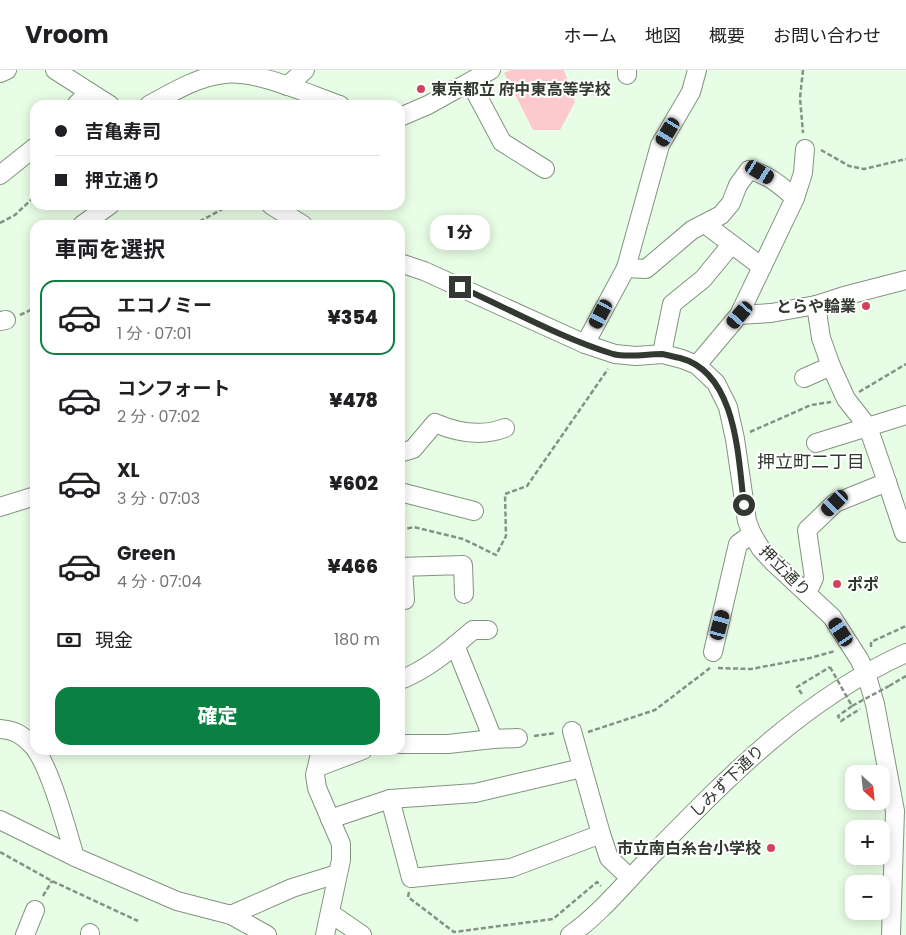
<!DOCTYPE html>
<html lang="ja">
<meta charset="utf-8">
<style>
:root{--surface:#fff;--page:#f2f2f2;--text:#202124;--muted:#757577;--line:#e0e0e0;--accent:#0b8043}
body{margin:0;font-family:Poppins,"Noto Sans JP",sans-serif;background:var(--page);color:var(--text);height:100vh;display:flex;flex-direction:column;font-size:19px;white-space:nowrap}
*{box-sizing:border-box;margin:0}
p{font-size:16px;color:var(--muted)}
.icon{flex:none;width:28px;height:28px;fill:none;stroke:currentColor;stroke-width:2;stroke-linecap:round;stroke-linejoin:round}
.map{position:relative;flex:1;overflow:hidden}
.side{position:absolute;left:30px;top:150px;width:375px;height:535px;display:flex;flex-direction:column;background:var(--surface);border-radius:15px;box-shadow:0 2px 12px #0003}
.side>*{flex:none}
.top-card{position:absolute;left:30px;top:30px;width:375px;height:110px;border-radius:15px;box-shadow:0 2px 12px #0003;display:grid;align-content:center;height:110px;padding:0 25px;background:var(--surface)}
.needle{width:32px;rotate:153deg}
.tools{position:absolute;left:845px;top:695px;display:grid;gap:10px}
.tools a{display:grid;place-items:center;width:45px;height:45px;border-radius:10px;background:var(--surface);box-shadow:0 2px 12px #0003;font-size:25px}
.end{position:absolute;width:22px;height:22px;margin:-11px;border:6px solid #323930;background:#fff;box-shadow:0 0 0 2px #fff}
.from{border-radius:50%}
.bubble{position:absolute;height:35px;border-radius:15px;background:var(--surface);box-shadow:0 2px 12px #0003;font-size:16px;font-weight:800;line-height:35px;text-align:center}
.car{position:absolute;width:15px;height:30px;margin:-15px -8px;border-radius:6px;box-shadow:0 0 4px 1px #0007;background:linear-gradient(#222 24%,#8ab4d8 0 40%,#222 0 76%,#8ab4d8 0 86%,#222 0)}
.top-card b{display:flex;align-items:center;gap:18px;height:48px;font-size:19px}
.top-card b+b{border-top:1px solid var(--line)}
.top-card i{width:12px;height:12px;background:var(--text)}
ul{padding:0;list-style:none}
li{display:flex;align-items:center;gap:15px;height:75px;margin:0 10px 8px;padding:0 15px;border:2px solid transparent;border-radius:15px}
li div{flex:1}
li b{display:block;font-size:19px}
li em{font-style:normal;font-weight:800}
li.selected{border-color:var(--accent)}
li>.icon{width:45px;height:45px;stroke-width:1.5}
h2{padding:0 25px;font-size:22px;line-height:60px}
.pay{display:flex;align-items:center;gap:12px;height:55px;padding:0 25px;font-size:19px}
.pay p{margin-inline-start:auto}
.cta{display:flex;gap:10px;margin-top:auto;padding:10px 25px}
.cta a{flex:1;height:58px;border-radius:15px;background:var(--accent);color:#fff;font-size:20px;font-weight:800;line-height:58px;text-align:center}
header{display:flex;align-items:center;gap:30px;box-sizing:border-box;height:70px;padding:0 25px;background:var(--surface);border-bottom:1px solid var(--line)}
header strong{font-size:24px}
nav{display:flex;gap:28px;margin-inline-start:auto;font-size:18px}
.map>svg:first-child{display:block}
.green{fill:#fccacd}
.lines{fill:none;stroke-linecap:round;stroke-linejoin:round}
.minor-casing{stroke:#82947f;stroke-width:20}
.path{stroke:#859282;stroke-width:2.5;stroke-dasharray:5 2.5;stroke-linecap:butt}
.minor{stroke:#fff;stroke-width:18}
.path-bridge{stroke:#859282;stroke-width:2.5;stroke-dasharray:5 2.5;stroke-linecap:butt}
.route{stroke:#323930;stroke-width:6}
.poi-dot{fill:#d4435e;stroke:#fff;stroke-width:2}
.labels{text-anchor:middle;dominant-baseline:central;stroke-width:4;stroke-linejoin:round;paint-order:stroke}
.poi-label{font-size:16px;font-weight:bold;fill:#323930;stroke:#fff;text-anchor:start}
.street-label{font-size:16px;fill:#323930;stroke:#fff}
.neighbourhood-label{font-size:18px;fill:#323930;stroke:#fff}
</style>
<header>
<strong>Vroom</strong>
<nav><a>ホーム</a><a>地図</a><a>概要</a><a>お問い合わせ</a></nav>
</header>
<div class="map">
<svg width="906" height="865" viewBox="0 0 906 865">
<rect width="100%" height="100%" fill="#e8fde5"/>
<polygon class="green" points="511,0 564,0 575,32 560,60 533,60 504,3"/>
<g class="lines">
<g class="minor-casing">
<g id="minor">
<polyline points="55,0 110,35"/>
<polyline points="0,3 7,0"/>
<polyline points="627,5 627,0"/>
<polyline points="470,12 502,72 545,99"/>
<polyline points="287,16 305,0"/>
<polyline points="76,35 88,22"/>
<path d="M149 35C173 22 197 7 224 4 257 0 308 24 340 35"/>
<polyline points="400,47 428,35 491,0"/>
<polyline points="0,105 35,77"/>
<polyline points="271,135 303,155"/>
<polyline points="705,154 762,197"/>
<polyline points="82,155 110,135"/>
<polyline points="400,193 424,201 585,274 615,284 636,286 663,284 682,289 697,295 716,313 728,337 735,369 747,451 752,464 761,479 773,492 832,547 859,589 866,603 875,634 895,741 891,865"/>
<path d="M626 198 646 199 692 160 721 145 731 133 738 115 749 100C768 104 781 116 795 128"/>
<polyline points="816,235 821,268 831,296 846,329 868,357 887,412"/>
<polyline points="739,245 795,128 803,103 805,79"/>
<polyline points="0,251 6,250"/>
<polyline points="585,274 626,198 660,75 691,22 697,0"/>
<polyline points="663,284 664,273 672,234 703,209 731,175"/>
<polyline points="697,295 739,245 771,243 816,235 844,226 906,210"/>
<polyline points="804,308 831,296"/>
<polyline points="816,373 906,345"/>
<path d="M400 383 413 379 435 353C458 363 481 367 505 358"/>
<polyline points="400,422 474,441"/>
<polyline points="0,437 35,426"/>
<polyline points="400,497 463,495 464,524"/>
<polyline points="403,497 405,530"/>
<polyline points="807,523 814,508 807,460 835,433 887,412 904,463 906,462"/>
<polyline points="455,575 493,669"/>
<polyline points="713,582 738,474 752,464"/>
<path d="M400 610C427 600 451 579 473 560H488"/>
<path d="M0 659C14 660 21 664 31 674 49 691 67 761 75 787"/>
<polyline points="572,661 601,764 609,788 630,808"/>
<polyline points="400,674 448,674 493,669 518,668"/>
<polyline points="321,680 315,705 317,718 341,774 341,790 325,865"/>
<polyline points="318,697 363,680"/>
<polyline points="390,729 411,808 511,798 601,764"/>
<polyline points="330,749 390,729 475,723 582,698"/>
<polyline points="0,750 75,787 177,831 231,845 267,865"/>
<polyline points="330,843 362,865"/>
<polyline points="231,845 292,818 337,804"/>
<polyline points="25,865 35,840"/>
<polyline points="90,865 90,863"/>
<path d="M570 865C601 844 630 807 657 780 732 703 806 628 906 583"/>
</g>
</g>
<g class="path">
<polyline points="803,0 800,28 803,63"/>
<polyline points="821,80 849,96 864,99 906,89"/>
<polyline points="0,153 15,145 35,126"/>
<polyline points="193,155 230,135"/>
<polyline points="20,245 35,238"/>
<polyline points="859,322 906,294"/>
<polyline points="750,362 811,335 831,332"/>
<polyline points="400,460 414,457 463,469 496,485 506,466 505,424 527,416 608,299"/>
<polyline points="871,577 871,572 906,556"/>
<polyline points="718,598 751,599 810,588 835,581"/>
<polyline points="889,616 906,606"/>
<polyline points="802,624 797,617 830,597"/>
<polyline points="852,636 838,646 841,651 860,639"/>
<polyline points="588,662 655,640 710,598"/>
<polyline points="534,666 556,663"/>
<polyline points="0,782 52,811 138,851"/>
<polyline points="409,822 408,827 454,862 553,849 597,812 601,816"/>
<polyline points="43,826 52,811"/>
</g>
<use href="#minor" class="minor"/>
<polyline class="path-bridge" points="830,597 852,636 889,616"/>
</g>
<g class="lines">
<path class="route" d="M460 217C509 239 561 268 613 284 629 288 645 284 662 284 668 285 674 287 680 288 737 303 738 387 744 435"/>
</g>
<g class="poi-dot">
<circle cx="421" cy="19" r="5"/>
<circle cx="866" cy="236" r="5"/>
<circle cx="837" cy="514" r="5"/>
<circle cx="771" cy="778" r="5"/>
</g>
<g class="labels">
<g class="poi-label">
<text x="431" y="19">東京都立 府中東高等学校</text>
<text x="856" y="236" text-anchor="end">とらや輪業</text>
<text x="847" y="514">ポポ</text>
<text x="761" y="778" text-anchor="end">市立南白糸台小学校</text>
</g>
<g class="street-label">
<text transform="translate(785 501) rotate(45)">押立通り</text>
<text transform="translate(727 711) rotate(-44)">しみず下通り</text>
</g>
<g class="neighbourhood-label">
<text x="811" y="391">押立町二丁目</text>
</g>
</g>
</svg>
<div class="tools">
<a><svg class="needle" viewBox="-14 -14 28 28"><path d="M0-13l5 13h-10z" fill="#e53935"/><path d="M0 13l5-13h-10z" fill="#757577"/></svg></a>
<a>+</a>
<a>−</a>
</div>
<i class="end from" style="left:744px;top:435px"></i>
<i class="end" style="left:460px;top:217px"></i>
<div class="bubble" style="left:430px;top:145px;width:60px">1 分</div>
<i class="car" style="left:668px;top:62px;rotate:211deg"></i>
<i class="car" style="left:760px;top:102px;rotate:121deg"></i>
<i class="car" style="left:601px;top:244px;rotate:208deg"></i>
<i class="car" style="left:740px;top:245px;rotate:221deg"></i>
<i class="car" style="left:835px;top:433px;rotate:226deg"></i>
<i class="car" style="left:720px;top:555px;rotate:15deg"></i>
<i class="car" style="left:841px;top:562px;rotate:327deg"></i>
<div class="top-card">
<b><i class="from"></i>吉亀寿司</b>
<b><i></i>押立通り</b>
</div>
<section class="side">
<h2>車両を選択</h2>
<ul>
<li class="selected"><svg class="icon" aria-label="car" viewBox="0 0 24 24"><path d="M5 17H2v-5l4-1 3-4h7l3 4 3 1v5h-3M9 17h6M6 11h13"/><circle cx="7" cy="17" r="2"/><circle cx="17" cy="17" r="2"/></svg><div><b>エコノミー</b><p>1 分 · 07:01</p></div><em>¥354</em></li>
<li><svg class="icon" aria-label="car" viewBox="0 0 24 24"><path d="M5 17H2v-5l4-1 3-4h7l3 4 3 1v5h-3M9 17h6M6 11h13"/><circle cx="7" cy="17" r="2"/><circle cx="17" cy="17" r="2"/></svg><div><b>コンフォート</b><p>2 分 · 07:02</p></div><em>¥478</em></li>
<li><svg class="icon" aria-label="car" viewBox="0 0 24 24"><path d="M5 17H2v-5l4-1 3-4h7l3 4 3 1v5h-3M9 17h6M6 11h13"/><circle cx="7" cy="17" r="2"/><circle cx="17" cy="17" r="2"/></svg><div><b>XL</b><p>3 分 · 07:03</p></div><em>¥602</em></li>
<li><svg class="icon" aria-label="car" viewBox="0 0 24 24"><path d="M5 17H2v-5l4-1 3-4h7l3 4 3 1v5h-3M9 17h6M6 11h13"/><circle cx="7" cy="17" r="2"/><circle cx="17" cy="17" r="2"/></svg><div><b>Green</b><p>4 分 · 07:04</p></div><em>¥466</em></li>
</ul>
<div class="pay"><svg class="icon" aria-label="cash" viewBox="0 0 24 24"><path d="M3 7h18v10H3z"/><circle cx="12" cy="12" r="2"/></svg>現金<p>180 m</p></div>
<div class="cta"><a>確定</a></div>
</section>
</div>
